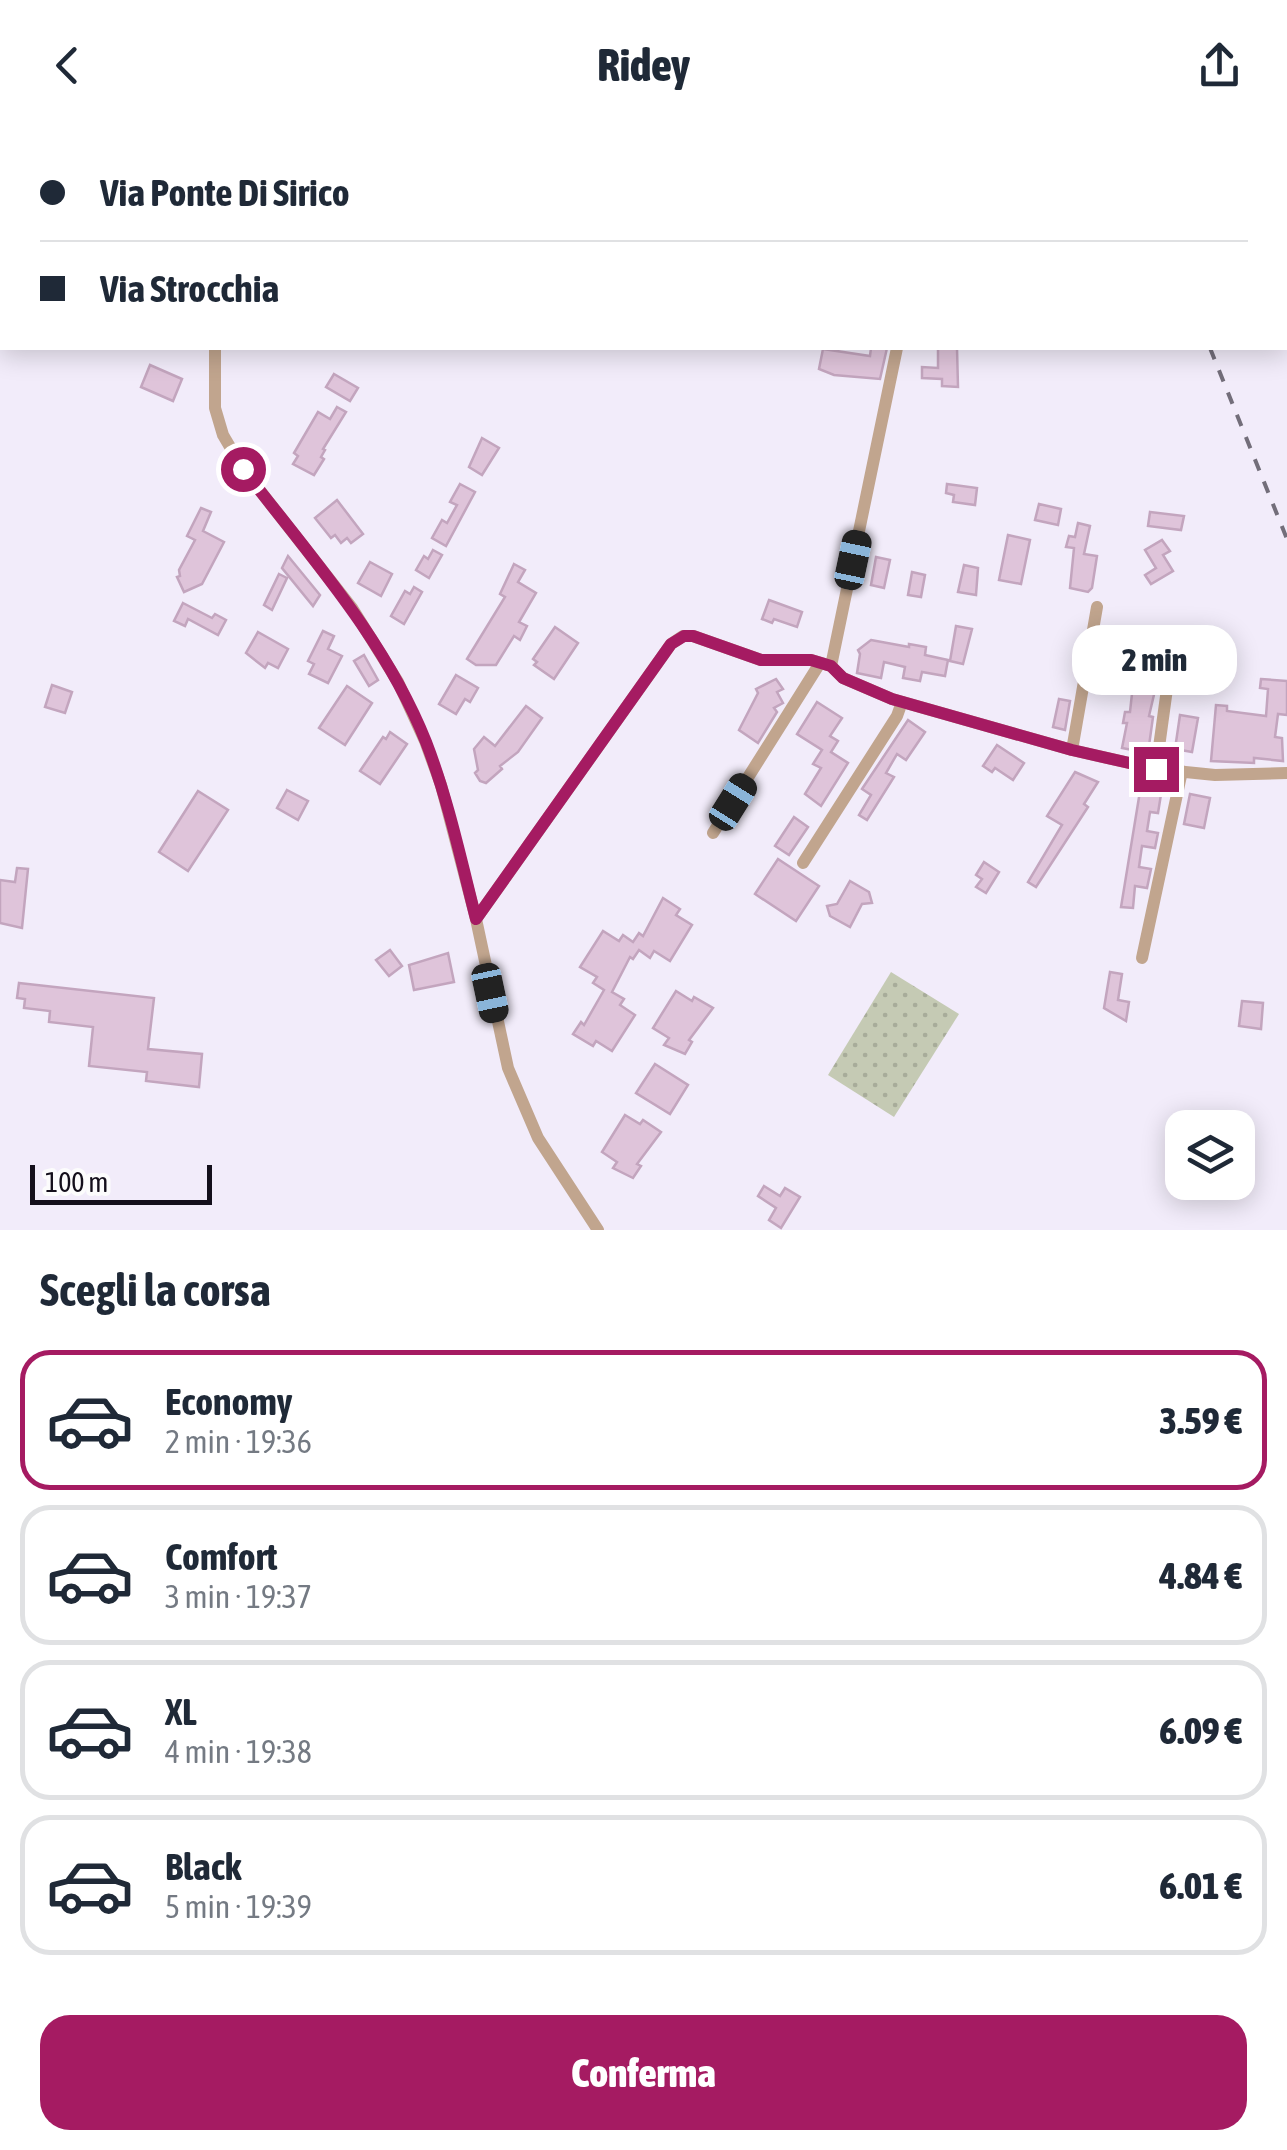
<!DOCTYPE html>
<html lang="it">
<meta charset="utf-8">
<style>
:root{--surface:#fff;--page:#f2f2f3;--text:#1f2937;--muted:#747a83;--line:#e0e1e3;--accent:#a51b62}
body{margin:0;font-family:"Asap Condensed",sans-serif;background:var(--page);color:var(--text);height:100vh;display:flex;flex-direction:column;font-size:38px;white-space:nowrap}
*{box-sizing:border-box;margin:0}
p{font-size:32px;color:var(--muted)}
.icon{flex:none;width:55px;height:55px;fill:none;stroke:currentColor;stroke-width:2;stroke-linecap:round;stroke-linejoin:round}
.map{position:relative;height:1100px;overflow:hidden}
.panel{display:flex;flex-direction:column;background:var(--surface);flex:1}
.panel>*{flex:none}
.guide{position:absolute;left:0px;top:0px;width:1288px;height:220px;box-shadow:0 5px 25px #0003;display:grid;align-content:center;height:220px;padding:0 40px;background:var(--surface)}
.buttons{position:absolute;left:1165px;top:980px;display:grid;gap:20px}
.buttons a{display:grid;place-items:center;width:90px;height:90px;border-radius:20px;background:var(--surface);box-shadow:0 5px 25px #0003;font-size:50px}
.scale{position:absolute;left:30px;bottom:25px;width:182px;box-sizing:border-box;padding-left:10px;border:5px solid #140f1b;border-top:0;font-size:28px;line-height:35px;white-space:nowrap;color:#140f1b;-webkit-text-stroke:8px #fcfcfc;paint-order:stroke}
.end{position:absolute;width:45px;height:45px;margin:-22px;border:12px solid #a51b62;background:#fff;box-shadow:0 0 0 5px #fff}
.from{border-radius:50%}
.bubble{position:absolute;height:70px;border-radius:30px;background:var(--surface);box-shadow:0 5px 25px #0003;font-size:32px;font-weight:800;line-height:70px;text-align:center}
.car{position:absolute;width:30px;height:60px;margin:-30px -15px;border-radius:12px;box-shadow:0 0 8px 2px #0007;background:linear-gradient(#222 24%,#8ab4d8 0 40%,#222 0 76%,#8ab4d8 0 86%,#222 0)}
.guide b{display:flex;align-items:center;gap:35px;height:95px;font-size:38px}
.guide b+b{border-top:2px solid var(--line)}
.guide i{width:25px;height:25px;background:var(--text)}
ul{padding:0;list-style:none}
li{display:flex;align-items:center;gap:30px;height:140px;margin:0 20px 15px;padding:0 20px;border:5px solid var(--line);border-radius:30px}
li div{flex:1}
li b{display:block;font-size:38px}
li em{font-style:normal;font-weight:800}
li.current{border-color:var(--accent)}
li>.icon{width:90px;height:90px;stroke-width:1.5}
h2{padding:0 40px;font-size:45px;line-height:120px}
.primary-button{display:flex;gap:20px;margin-top:auto;padding:20px 40px}
.primary-button a{flex:1;height:115px;border-radius:30px;background:var(--accent);color:#fff;font-size:40px;font-weight:800;line-height:115px;text-align:center}
header{display:flex;justify-content:space-between;align-items:center;height:130px;padding:0 40px;background:var(--surface);font-size:45px;font-weight:800}
.map>svg:first-child{display:block}
.grass{fill:url(#grass-dots)}
.lines{fill:none;stroke-linecap:round;stroke-linejoin:round}
.stream{stroke:#5b6d7e;stroke-width:4}
.building{fill:#dfc4da;stroke:#c3a5be;stroke-width:2.5}
.minor{stroke:#c1a58e;stroke-width:12}
.rail{stroke:#736e7a;stroke-width:4;stroke-dasharray:12 12;stroke-linecap:butt}
.route{stroke:#a51b62;stroke-width:12}
</style>
<header><svg class="icon" aria-label="back" viewBox="0 0 24 24"><path d="M15 5l-7 7 7 7"/></svg>Ridey<svg class="icon" aria-label="share" viewBox="0 0 24 24"><path d="M12 15V3M7 8l5-5 5 5M5 13v7h14v-7"/></svg></header>
<div class="map">
<svg width="1287" height="1100" viewBox="0 0 1287 1100">
<defs>
<pattern id="grass-dots" width="8" height="8" patternUnits="userSpaceOnUse" patternTransform="scale(2.5)"><rect width="8" height="8" fill="#c5cab4"/><path d="M2 2h.1M6 6h.1" fill="none" stroke="#a8ac9a" stroke-width="1.8" stroke-linecap="round"/></pattern>
</defs>
<rect width="100%" height="100%" fill="#f2ecfa"/>
<polygon class="grass" points="891,842 959,884 894,987 828,945"/>
<g class="lines">
<g class="stream">
<polyline points="1258,2 1258,0"/>
<polyline points="1285,104 1287,104"/>
<polyline points="0,211 2,211"/>
</g>
</g>
<g class="building">
<polygon points="871,218 887,218 880,249 834,245 819,239 823,219 870,226"/>
<polygon points="938,218 957,218 958,257 942,256 942,249 922,248 922,237 938,238"/>
<polygon points="150,235 182,249 173,271 141,257"/>
<polygon points="334,244 358,258 350,271 326,257"/>
<polygon points="337,277 346,282 323,319 325,320 321,327 324,329 314,345 293,334 298,326 294,323 318,282 330,289"/>
<polygon points="482,308 499,318 482,345 469,337"/>
<polygon points="460,354 475,362 446,416 432,408 442,390 447,393 457,375 450,372"/>
<polygon points="947,354 977,358 975,375 953,372 954,365 946,363"/>
<polygon points="337,370 363,404 351,413 347,408 341,413 335,405 331,408 315,388"/>
<polygon points="1039,374 1061,379 1058,395 1035,390"/>
<polygon points="201,378 211,382 203,401 224,412 202,454 184,462 177,447 180,446 179,440 195,410 187,406"/>
<polygon points="1150,382 1184,386 1181,400 1148,396"/>
<polygon points="1078,393 1090,396 1084,424 1097,426 1092,458 1088,462 1070,458 1074,418 1066,417 1069,406 1075,407"/>
<polygon points="1008,405 1030,410 1021,454 999,450"/>
<polygon points="1162,410 1170,421 1163,425 1173,441 1151,454 1145,445 1156,438 1145,420"/>
<polygon points="433,420 442,425 429,448 416,440 424,426 428,429"/>
<polygon points="288,426 320,465 313,476 282,438"/>
<polygon points="876,427 890,430 884,458 871,455"/>
<polygon points="370,432 392,444 381,466 358,453"/>
<polygon points="514,434 525,440 518,452 536,463 519,492 527,496 520,510 514,506 496,535 476,535 467,529 505,467 500,464"/>
<polygon points="964,435 978,438 976,465 958,462"/>
<polygon points="912,442 925,445 921,467 908,465"/>
<polygon points="279,444 287,448 272,480 264,475"/>
<polygon points="414,457 422,462 404,494 391,486 405,461 410,464"/>
<polygon points="769,470 802,482 797,497 774,489 772,493 762,489"/>
<polygon points="183,473 212,488 215,484 226,490 218,505 188,489 185,496 174,491"/>
<polygon points="956,496 972,499 963,534 950,531"/>
<polygon points="555,497 578,513 554,549 534,535 537,532 533,529"/>
<polygon points="323,501 334,506 328,519 342,526 328,553 309,544 314,534 308,531"/>
<polygon points="258,502 288,519 278,538 268,533 265,538 246,523"/>
<polygon points="871,510 909,517 909,514 926,517 925,525 948,530 945,546 922,542 920,551 903,548 905,537 884,532 881,548 857,543 860,524 858,520"/>
<polygon points="364,525 378,550 369,556 354,531"/>
<polygon points="1135,536 1160,539 1149,586 1153,587 1148,623 1122,618 1127,593 1123,593 1125,582 1130,582"/>
<polygon points="456,545 478,558 470,572 465,569 456,584 439,574"/>
<polygon points="776,549 783,559 777,562 783,573 774,578 777,582 758,613 739,600 758,563 756,559"/>
<polygon points="1261,549 1287,551 1287,585 1278,584 1275,607 1282,608 1283,631 1254,628 1254,633 1211,631 1216,575 1227,576 1227,581 1266,586 1268,559 1260,558"/>
<polygon points="52,555 72,562 65,583 45,577"/>
<polygon points="347,556 372,573 345,615 319,598"/>
<polygon points="1059,569 1070,571 1065,600 1053,597"/>
<polygon points="817,572 842,588 830,606 838,611 831,622 848,633 821,676 805,664 821,638 813,634 822,620 797,604"/>
<polygon points="526,576 542,588 518,622 500,636 502,639 486,653 480,651 475,643 478,640 474,619 484,607 495,616"/>
<polygon points="1180,585 1198,588 1192,622 1175,619"/>
<polygon points="908,590 925,602 906,630 897,624 886,643 894,647 867,690 859,685 871,665 862,659"/>
<polygon points="390,602 407,614 380,654 360,641 383,607 386,609"/>
<polygon points="997,615 1024,633 1013,650 995,638 992,642 983,636"/>
<polygon points="1075,642 1098,652 1084,674 1088,677 1036,757 1028,752 1062,695 1047,686"/>
<polygon points="1142,649 1163,652 1158,683 1150,682 1147,701 1158,703 1155,718 1142,716 1139,737 1151,739 1147,758 1135,756 1133,778 1121,777"/>
<polygon points="287,660 308,671 298,690 277,678"/>
<polygon points="198,661 228,680 188,741 159,722"/>
<polygon points="1190,664 1210,668 1204,698 1184,694"/>
<polygon points="794,687 808,697 789,725 775,716"/>
<polygon points="778,729 819,756 796,791 755,764"/>
<polygon points="984,732 999,742 986,763 976,757 982,749 976,745"/>
<polygon points="17,738 28,739 22,798 0,793 0,750 15,752"/>
<polygon points="850,751 869,762 872,773 862,774 850,797 830,786 827,776 837,774"/>
<polygon points="663,768 680,779 676,785 692,795 670,831 654,821 650,828 639,820 633,829 630,827 612,862 624,869 620,875 635,885 612,921 596,911 593,916 573,904 581,892 584,895 604,860 593,853 597,847 580,837 603,801 619,811 623,805 633,812 639,803 643,806"/>
<polygon points="390,820 402,836 389,846 376,830"/>
<polygon points="448,823 454,852 414,860 409,835"/>
<polygon points="1110,842 1122,844 1118,870 1129,872 1126,891 1104,878"/>
<polygon points="19,853 154,868 148,919 202,924 199,957 146,951 147,942 89,936 93,897 49,892 50,881 24,878 25,869 17,868"/>
<polygon points="676,861 692,871 694,867 713,878 689,910 692,912 685,924 664,915 669,908 653,898"/>
<polygon points="1242,871 1263,873 1261,899 1239,896"/>
<polygon points="655,934 688,955 670,984 636,963"/>
<polygon points="625,985 640,994 643,990 661,1002 637,1034 641,1036 633,1048 613,1038 617,1032 602,1022"/>
<polygon points="764,1056 780,1066 785,1058 800,1067 781,1098 769,1090 776,1078 758,1066"/>
</g>
<g class="lines">
<g class="minor">
<polyline points="222,2 222,0"/>
<polyline points="314,2 314,0"/>
<polyline points="406,2 406,0"/>
<polyline points="501,2 501,0"/>
<polyline points="763,2 763,0"/>
<polyline points="1248,2 1248,0"/>
<polyline points="1270,2 1271,0"/>
<polyline points="0,150 2,151"/>
<polyline points="215,218 215,278 223,305 243,339 352,478 398,552 425,611 441,655 476,789 508,938 538,1008 598,1100"/>
<polyline points="831,536 897,218"/>
<polyline points="1072,620 1097,477"/>
<polyline points="1156,639 1170,537"/>
<polyline points="713,703 820,533"/>
<polyline points="803,733 897,586 902,572"/>
<polyline points="476,789 671,514 683,506 693,506 761,530 811,530 831,536 843,548 892,569 1072,620 1156,639 1215,645 1287,643"/>
<polyline points="1142,828 1182,641"/>
</g>
<g class="rail">
<polyline points="1114,0 1115,2"/>
<polyline points="1210,218 1287,409"/>
</g>
</g>
<g class="lines">
<path class="route" d="M243 339C310 426 385 509 426 612 448 669 461 730 476 789L671 514 684 506H693L761 530H811L831 536 843 548 892 569 1072 620 1156 639"/>
</g>
</svg>
<div class="buttons">
<a><svg class="icon" aria-label="layers" viewBox="0 0 24 24"><path d="M12 4l9 5-9 5-9-5zM3 14l9 5 9-5"/></svg></a>
</div>
<div class="scale">100 m</div>
<i class="end from" style="left:243px;top:339px"></i>
<i class="end" style="left:1156px;top:639px"></i>
<div class="bubble" style="left:1072px;top:495px;width:165px">2 min</div>
<i class="car" style="left:853px;top:430px;rotate:12deg"></i>
<i class="car" style="left:733px;top:672px;rotate:32deg"></i>
<i class="car" style="left:490px;top:863px;rotate:168deg"></i>
<div class="guide">
<b><i class="from"></i>Via Ponte Di Sirico</b>
<b><i></i>Via Strocchia</b>
</div>
</div>
<section class="panel">
<h2>Scegli la corsa</h2>
<ul>
<li class="current"><svg class="icon" aria-label="car" viewBox="0 0 24 24"><path d="M5 17H2v-5l4-1 3-4h7l3 4 3 1v5h-3M9 17h6M6 11h13"/><circle cx="7" cy="17" r="2"/><circle cx="17" cy="17" r="2"/></svg><div><b>Economy</b><p>2 min · 19:36</p></div><em>3.59 €</em></li>
<li><svg class="icon" aria-label="car" viewBox="0 0 24 24"><path d="M5 17H2v-5l4-1 3-4h7l3 4 3 1v5h-3M9 17h6M6 11h13"/><circle cx="7" cy="17" r="2"/><circle cx="17" cy="17" r="2"/></svg><div><b>Comfort</b><p>3 min · 19:37</p></div><em>4.84 €</em></li>
<li><svg class="icon" aria-label="car" viewBox="0 0 24 24"><path d="M5 17H2v-5l4-1 3-4h7l3 4 3 1v5h-3M9 17h6M6 11h13"/><circle cx="7" cy="17" r="2"/><circle cx="17" cy="17" r="2"/></svg><div><b>XL</b><p>4 min · 19:38</p></div><em>6.09 €</em></li>
<li><svg class="icon" aria-label="car" viewBox="0 0 24 24"><path d="M5 17H2v-5l4-1 3-4h7l3 4 3 1v5h-3M9 17h6M6 11h13"/><circle cx="7" cy="17" r="2"/><circle cx="17" cy="17" r="2"/></svg><div><b>Black</b><p>5 min · 19:39</p></div><em>6.01 €</em></li>
</ul>
<div class="primary-button"><a>Conferma</a></div>
</section>
